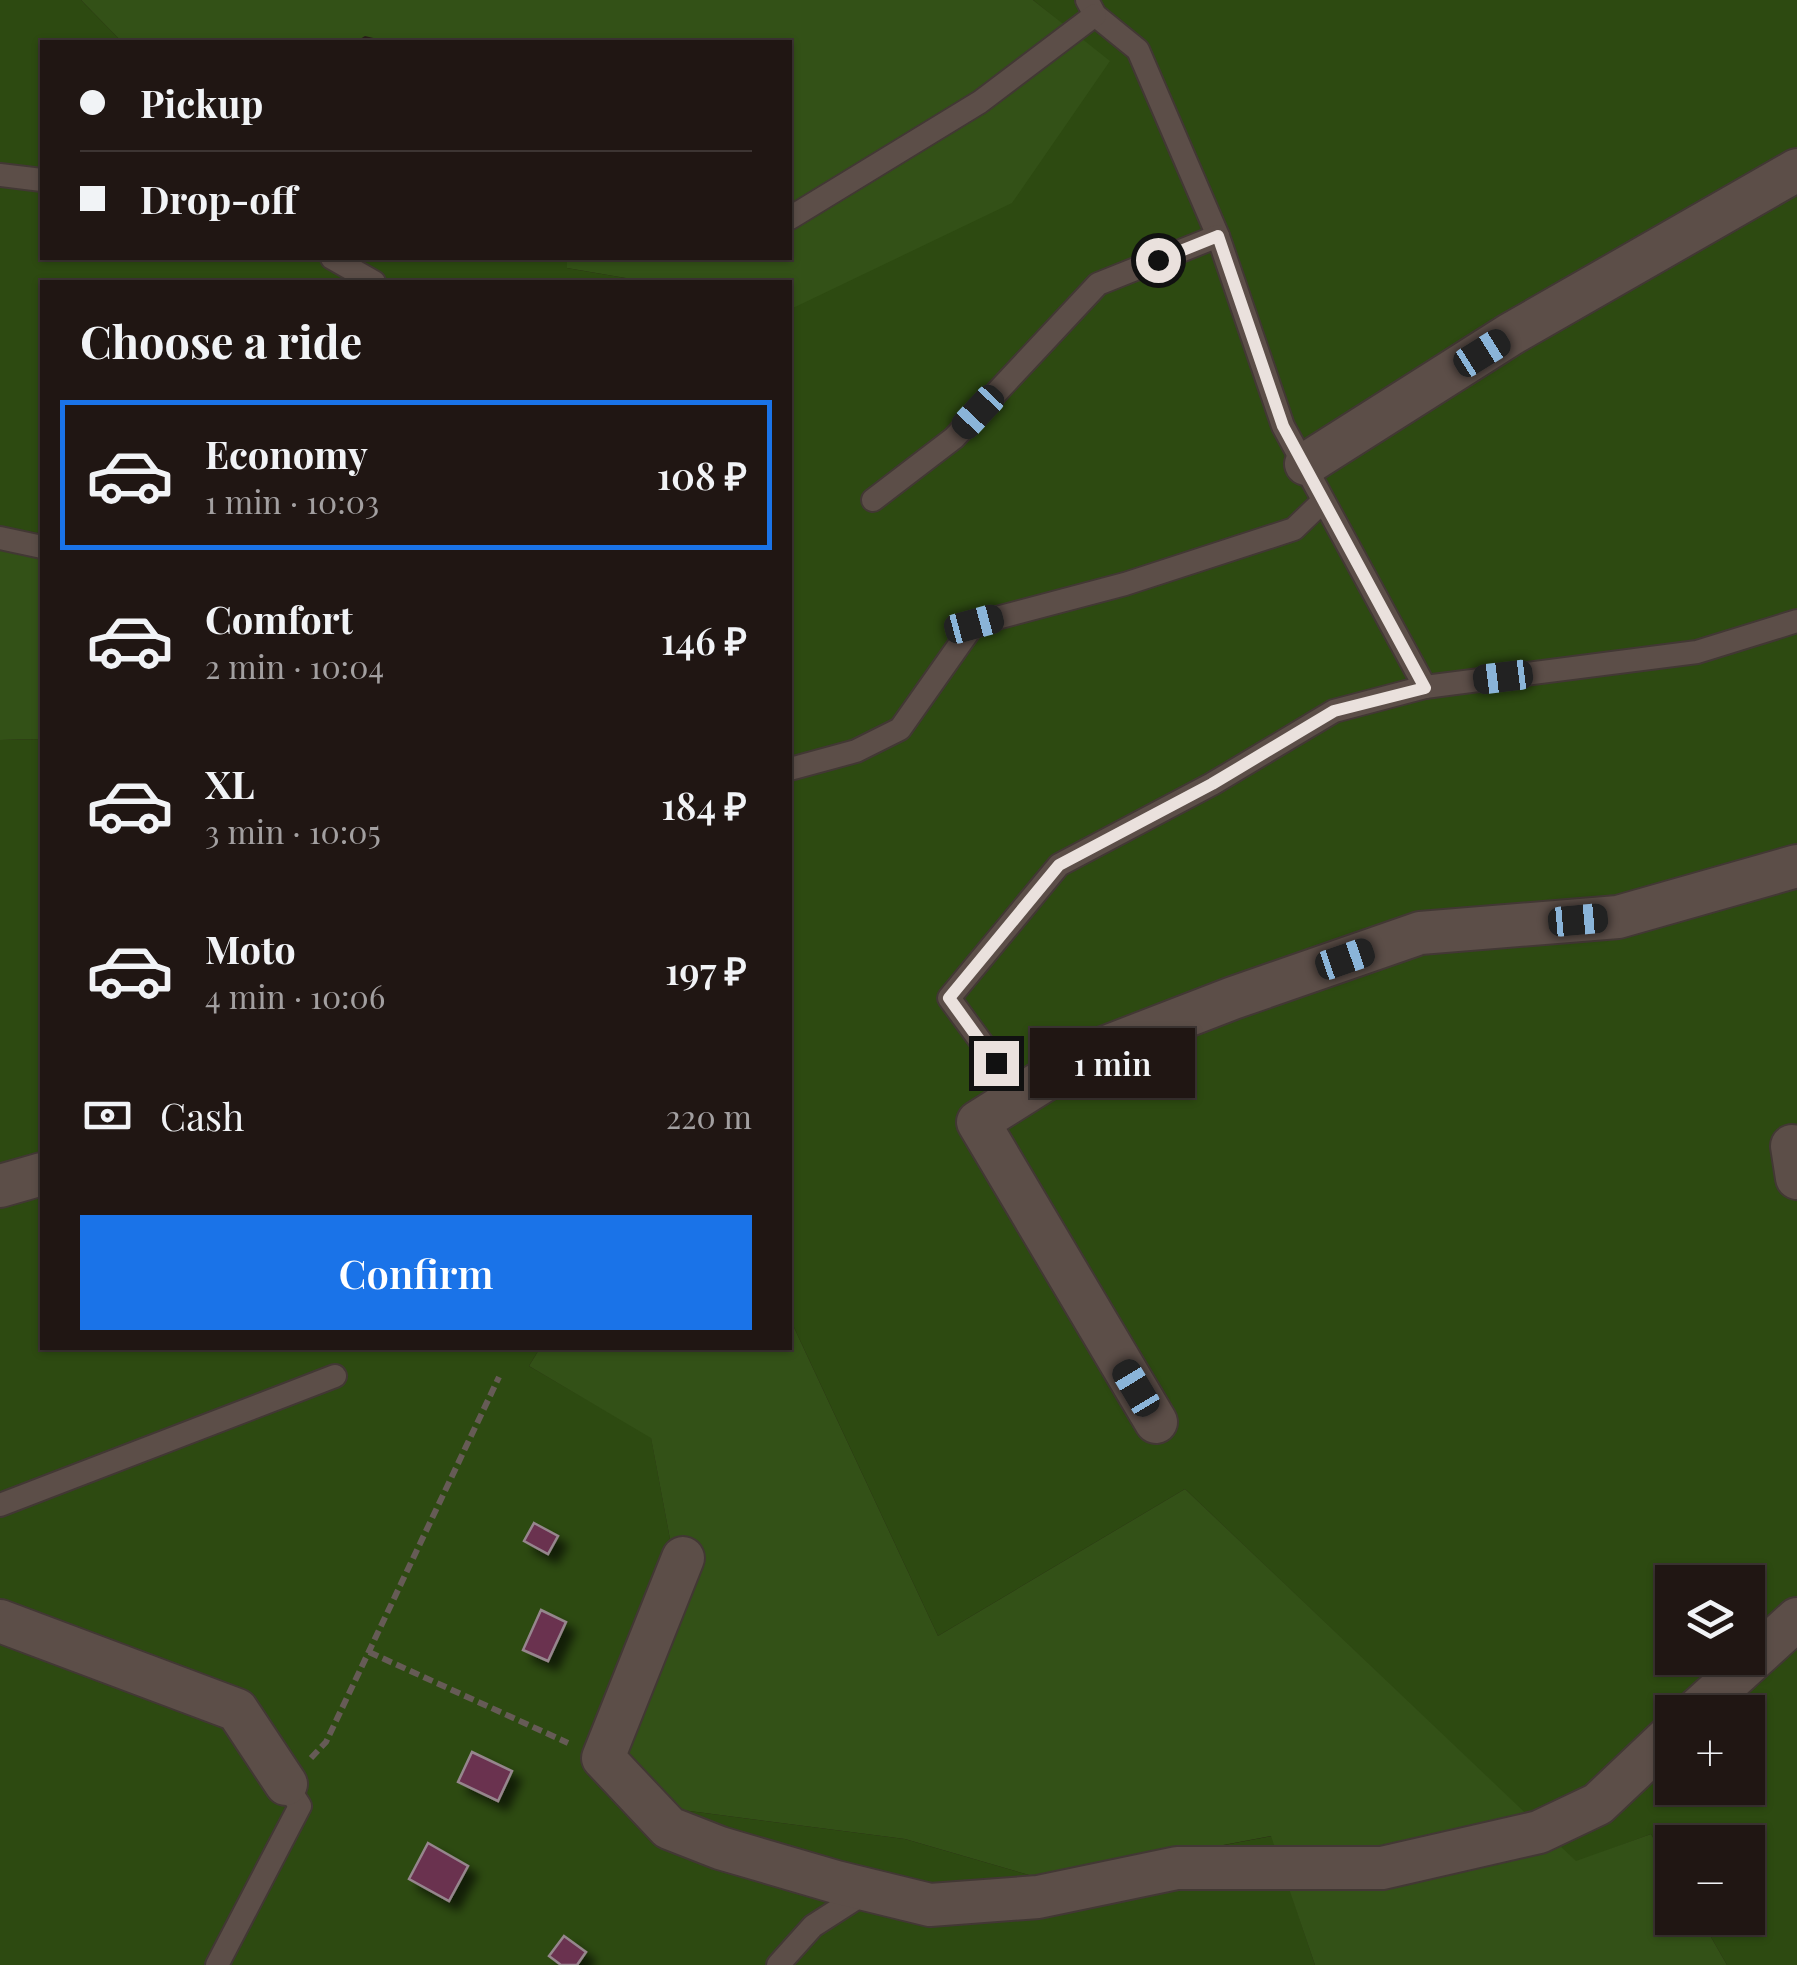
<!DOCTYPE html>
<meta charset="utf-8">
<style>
:root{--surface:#201613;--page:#281f1c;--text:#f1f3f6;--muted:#a29fa0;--line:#3d3533;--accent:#1a73e8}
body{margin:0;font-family:"Playfair Display",serif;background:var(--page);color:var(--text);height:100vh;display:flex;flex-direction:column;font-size:38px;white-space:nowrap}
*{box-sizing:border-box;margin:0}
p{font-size:32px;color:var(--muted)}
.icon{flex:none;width:55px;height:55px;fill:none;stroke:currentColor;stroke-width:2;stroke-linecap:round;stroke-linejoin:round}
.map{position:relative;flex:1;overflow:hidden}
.side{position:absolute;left:40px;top:280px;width:752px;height:1070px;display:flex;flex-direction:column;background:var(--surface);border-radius:0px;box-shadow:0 2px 8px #0004,0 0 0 2px var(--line)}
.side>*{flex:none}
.banner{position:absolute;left:40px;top:40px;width:752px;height:220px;border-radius:0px;box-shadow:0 2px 8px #0004,0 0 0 2px var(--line);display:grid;align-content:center;height:220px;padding:0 40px;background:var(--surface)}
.fabs{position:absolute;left:1655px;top:1565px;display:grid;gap:20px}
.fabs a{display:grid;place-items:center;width:110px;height:110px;border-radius:0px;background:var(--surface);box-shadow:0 2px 8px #0004,0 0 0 2px var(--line);font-size:50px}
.end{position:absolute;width:45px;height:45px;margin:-22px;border:12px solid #eae1dd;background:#111;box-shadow:0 0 0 5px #111}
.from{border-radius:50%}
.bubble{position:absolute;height:70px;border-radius:0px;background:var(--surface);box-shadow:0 2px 8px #0004,0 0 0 2px var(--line);font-size:32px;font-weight:600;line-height:70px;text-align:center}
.car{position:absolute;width:30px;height:60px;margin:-30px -15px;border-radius:12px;box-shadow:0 0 8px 2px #0007;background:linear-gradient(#222 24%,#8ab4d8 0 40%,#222 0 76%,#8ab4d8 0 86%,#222 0)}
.banner b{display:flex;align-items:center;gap:35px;height:95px;font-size:38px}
.banner b+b{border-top:2px solid var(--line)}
.banner i{width:25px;height:25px;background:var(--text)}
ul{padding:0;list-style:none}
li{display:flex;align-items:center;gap:30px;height:150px;margin:0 20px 15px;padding:0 20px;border:5px solid transparent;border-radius:0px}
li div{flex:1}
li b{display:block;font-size:38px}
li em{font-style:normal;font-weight:600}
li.on{border-color:var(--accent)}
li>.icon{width:90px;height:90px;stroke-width:1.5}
h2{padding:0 40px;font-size:45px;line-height:120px}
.pay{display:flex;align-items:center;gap:25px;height:110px;padding:0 40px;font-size:38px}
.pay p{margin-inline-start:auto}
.action{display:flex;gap:20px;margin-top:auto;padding:20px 40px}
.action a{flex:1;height:115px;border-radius:0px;background:var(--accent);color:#fff;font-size:40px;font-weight:600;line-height:115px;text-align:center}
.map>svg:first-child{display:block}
.green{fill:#2d4a11;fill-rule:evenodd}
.forest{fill:#335117}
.building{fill:#6a3050;stroke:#96868d;stroke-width:2.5;filter:url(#shadow)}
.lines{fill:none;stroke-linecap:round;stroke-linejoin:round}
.service-casing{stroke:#423834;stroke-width:26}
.minor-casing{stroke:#423834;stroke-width:46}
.path{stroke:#665b56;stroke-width:6;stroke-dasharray:10 5;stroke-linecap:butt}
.service{stroke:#5c4e48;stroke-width:22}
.minor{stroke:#5c4e48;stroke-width:42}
.route{stroke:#eae1dd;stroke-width:12}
</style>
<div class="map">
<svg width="1797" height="1965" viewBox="0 0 1797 1965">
<defs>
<filter id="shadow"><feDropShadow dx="9" dy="9" stdDeviation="5" flood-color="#0009"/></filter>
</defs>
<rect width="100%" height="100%" fill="#2a1e19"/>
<g class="green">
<polygon points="0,0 81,0 122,42 42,42 42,258 567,258 567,268 649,282 42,282 42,533 0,528"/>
<path d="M1033 0H1797V1965H1727L1700 1918H1748V1842H1672V1871L1651 1834 1576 1862 1185 1489 938 1636 790 1319V308H793L1109 62ZM1672 1582H1748V1658H1672ZM1672 1712H1748V1788H1672Z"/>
<polygon points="42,739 42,1348 540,1348 529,1366 651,1437 681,1598 682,1810 905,1839 1043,1879 1272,1836 1315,1965 0,1965 0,740"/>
</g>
<g class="forest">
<polygon points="81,0 1033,0 1110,61 1012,203 793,308 790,308 790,282 649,282 567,268 567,258 790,258 790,42 390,42 365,36 355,42 122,42"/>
<polygon points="0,528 42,533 42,739 0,740"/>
<polygon points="790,1319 938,1636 1185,1489 1576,1861 1651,1834 1672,1871 1672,1918 1700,1918 1727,1965 1315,1965 1271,1836 1043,1879 905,1839 682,1810 627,1754 681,1598 651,1438 529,1366 540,1348 790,1348"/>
</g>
<g class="building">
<polygon points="534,1523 558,1536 548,1554 524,1541"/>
<polygon points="541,1610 566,1622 548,1661 523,1650"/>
<polygon points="472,1752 512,1771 498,1801 458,1782"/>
<polygon points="428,1843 468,1866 449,1901 409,1879"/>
<polygon points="564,1936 586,1952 577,1965 561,1965 549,1956"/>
</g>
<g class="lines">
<g class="service-casing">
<g id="service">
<polyline points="1087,0 1095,15 1138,50 1218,236 1283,426 1425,687"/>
<polyline points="0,175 42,180"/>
<polyline points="790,218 980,102 1095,15"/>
<polyline points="332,258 374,282"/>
<polyline points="873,500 954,438 1098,284 1218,236"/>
<polyline points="0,538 42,547"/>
<polyline points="790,769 856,751 900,729 974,624 1125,584 1294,529 1323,501"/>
<polyline points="1020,1095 949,998 1059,865 1212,784 1334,711 1425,687 1697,652 1797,621"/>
<polyline points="0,1505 335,1376"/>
<polyline points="217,1965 300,1806 286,1784"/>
<polyline points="778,1965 813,1926 869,1890"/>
</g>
</g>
<g class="minor-casing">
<g id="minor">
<polyline points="1306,464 1511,334 1797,170"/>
<polyline points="1792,1146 1797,1178"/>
<polyline points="0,1186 42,1174"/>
<polyline points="1156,1422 978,1122 1083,1056 1233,998 1420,933 1618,917 1797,866"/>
<polyline points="683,1558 603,1758 669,1828 720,1848 836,1882 930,1905 1038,1897 1177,1868 1382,1868 1539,1832 1598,1804 1672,1734"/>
<polyline points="0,1621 237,1710 286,1784"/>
<polyline points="1695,1712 1797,1619"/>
</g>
</g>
<g class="path">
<polyline points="369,1652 568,1743"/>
<polyline points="311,1758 326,1742 499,1377"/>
</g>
<use href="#service" class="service"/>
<use href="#minor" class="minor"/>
</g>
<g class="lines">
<polyline class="route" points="996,1063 949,998 1059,865 1212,784 1334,711 1425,688 1283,426 1218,236 1158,260"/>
</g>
</svg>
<div class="fabs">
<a><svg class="icon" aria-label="layers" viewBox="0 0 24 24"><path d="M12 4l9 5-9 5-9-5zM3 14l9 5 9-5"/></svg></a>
<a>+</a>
<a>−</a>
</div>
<i class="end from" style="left:1158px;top:260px"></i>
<i class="end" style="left:996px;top:1063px"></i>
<div class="bubble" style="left:1030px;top:1028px;width:165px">1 min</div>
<i class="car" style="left:1482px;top:353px;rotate:58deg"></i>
<i class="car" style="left:978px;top:412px;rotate:223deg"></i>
<i class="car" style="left:974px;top:624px;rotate:75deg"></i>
<i class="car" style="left:1503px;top:677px;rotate:263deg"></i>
<i class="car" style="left:1578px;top:920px;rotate:85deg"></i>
<i class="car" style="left:1345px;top:959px;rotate:71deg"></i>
<i class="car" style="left:1136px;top:1388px;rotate:329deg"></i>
<div class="banner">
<b><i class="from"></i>Pickup</b>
<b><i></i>Drop-off</b>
</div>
<section class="side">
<h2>Choose a ride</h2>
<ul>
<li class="on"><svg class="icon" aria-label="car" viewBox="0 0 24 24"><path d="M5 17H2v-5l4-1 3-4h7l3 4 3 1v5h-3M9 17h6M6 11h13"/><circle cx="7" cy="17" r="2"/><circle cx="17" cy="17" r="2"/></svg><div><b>Economy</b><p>1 min · 10:03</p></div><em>108 ₽</em></li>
<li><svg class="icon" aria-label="car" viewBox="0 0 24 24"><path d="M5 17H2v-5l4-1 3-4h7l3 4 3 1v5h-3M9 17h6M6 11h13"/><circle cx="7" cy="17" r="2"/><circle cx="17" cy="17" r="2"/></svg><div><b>Comfort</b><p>2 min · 10:04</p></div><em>146 ₽</em></li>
<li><svg class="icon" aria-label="car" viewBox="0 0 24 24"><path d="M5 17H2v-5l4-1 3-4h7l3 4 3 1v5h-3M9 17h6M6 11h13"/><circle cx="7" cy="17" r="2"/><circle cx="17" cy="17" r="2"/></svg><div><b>XL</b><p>3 min · 10:05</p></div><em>184 ₽</em></li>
<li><svg class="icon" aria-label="car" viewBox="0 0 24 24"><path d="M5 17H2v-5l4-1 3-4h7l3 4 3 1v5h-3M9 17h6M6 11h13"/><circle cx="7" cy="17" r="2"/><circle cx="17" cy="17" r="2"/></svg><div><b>Moto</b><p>4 min · 10:06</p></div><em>197 ₽</em></li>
</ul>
<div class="pay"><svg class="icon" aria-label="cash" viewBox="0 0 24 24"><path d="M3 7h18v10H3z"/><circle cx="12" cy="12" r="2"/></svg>Cash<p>220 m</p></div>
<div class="action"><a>Confirm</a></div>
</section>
</div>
